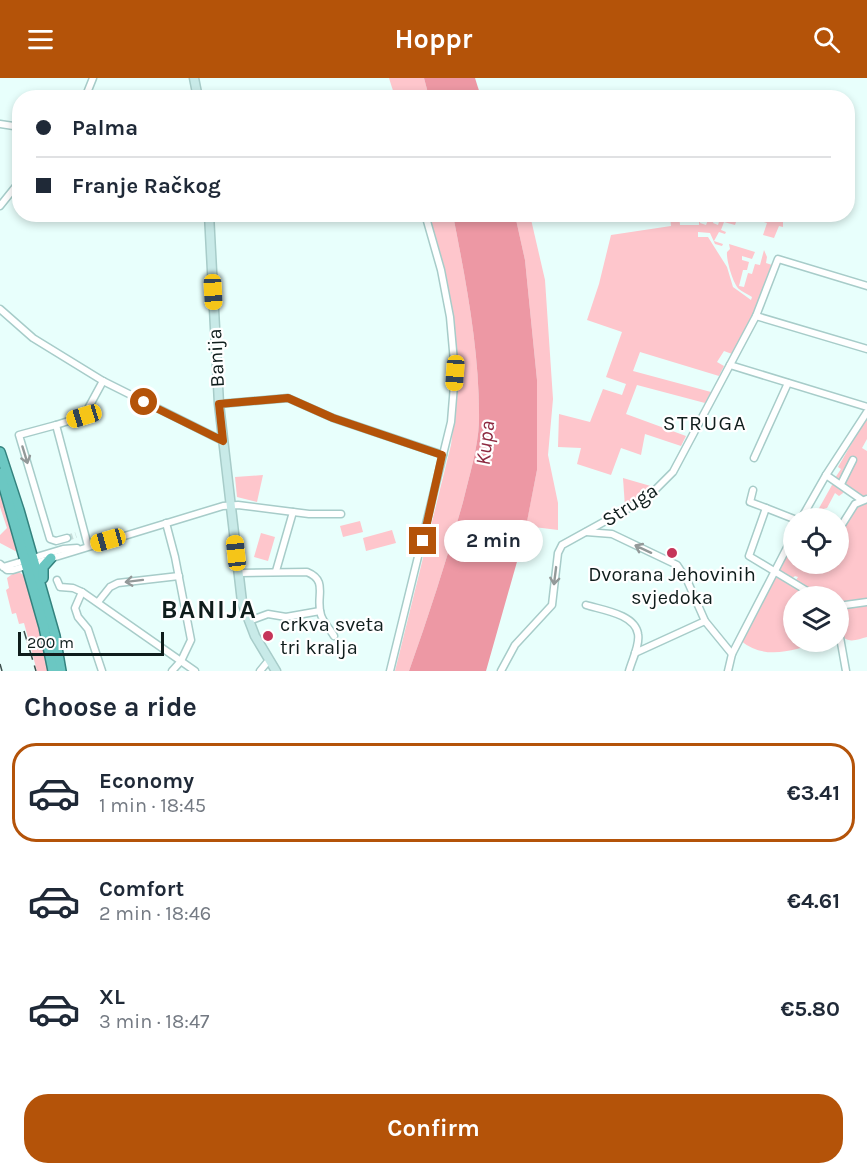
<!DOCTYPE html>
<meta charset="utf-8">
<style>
:root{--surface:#fff;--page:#f6f6f7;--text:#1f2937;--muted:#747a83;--line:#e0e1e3;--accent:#b45309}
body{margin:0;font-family:Karla,sans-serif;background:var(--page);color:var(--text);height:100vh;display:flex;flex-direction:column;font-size:22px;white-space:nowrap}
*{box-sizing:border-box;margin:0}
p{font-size:20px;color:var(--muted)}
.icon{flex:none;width:33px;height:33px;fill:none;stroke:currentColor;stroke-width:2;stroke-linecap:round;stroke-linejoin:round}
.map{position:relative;height:593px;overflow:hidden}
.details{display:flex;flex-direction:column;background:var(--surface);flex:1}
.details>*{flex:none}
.guide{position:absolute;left:12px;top:12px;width:843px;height:132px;border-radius:24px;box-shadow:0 3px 9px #0003;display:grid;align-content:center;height:132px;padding:0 24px;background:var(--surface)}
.buttons{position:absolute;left:783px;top:430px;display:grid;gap:12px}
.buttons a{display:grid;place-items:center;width:66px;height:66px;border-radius:50%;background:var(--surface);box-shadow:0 3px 9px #0003;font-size:30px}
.scale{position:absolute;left:18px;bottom:15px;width:146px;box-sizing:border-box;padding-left:6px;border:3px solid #0f1d1c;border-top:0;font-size:16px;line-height:21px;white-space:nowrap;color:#0f1d1c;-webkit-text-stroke:4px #fff;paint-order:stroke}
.end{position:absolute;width:27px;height:27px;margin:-14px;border:8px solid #b45309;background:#fff;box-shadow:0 0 0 3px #fff}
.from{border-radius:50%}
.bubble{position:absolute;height:42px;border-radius:21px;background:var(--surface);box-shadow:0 3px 9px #0003;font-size:20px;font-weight:700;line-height:42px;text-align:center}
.car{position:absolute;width:18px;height:36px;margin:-18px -9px;border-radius:8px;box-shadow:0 0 4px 2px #0007;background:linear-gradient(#f5c518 24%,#345 0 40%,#f5c518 0 76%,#345 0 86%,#f5c518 0)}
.guide b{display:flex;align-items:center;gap:21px;height:57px;font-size:22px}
.guide b+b{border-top:2px solid var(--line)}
.guide i{width:15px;height:15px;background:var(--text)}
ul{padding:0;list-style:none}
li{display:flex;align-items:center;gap:18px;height:99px;margin:0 12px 9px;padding:0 12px;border:3px solid transparent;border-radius:24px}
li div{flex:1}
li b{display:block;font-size:22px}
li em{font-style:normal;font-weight:700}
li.selected{border-color:var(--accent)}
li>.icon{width:54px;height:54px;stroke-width:1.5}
h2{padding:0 24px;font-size:27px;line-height:72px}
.button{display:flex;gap:12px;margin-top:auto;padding:12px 24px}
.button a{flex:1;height:69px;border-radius:24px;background:var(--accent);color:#fff;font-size:24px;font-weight:700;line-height:69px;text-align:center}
header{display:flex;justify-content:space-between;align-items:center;height:78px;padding:0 24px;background:var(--accent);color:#fff;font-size:27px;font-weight:700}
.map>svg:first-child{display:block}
.green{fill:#fec6cc}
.water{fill:#ed98a4}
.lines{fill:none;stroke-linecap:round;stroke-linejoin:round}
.minor-tunnel{stroke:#c7ddda;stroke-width:6;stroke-dasharray:6 3;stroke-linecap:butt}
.minor-casing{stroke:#a7ccc9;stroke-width:9}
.secondary-casing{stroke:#a7ccc9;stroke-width:11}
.trunk-casing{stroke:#33827e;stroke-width:12}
.minor{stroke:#fff;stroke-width:6}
.secondary{stroke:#c8eae8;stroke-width:8}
.trunk{stroke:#6bc7c2;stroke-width:9}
.rail{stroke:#3f4f4d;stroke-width:1.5;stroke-dasharray:12 6;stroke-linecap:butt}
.oneway{stroke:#939999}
.route{stroke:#b45309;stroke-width:8}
.poi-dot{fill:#c53559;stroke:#fff;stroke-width:2}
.labels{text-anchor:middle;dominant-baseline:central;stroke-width:4.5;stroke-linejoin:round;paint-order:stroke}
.street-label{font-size:20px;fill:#0f1d1c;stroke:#fff}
.poi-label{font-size:20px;fill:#0f1d1c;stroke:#fff}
.neighbourhood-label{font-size:21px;letter-spacing:1.5px;fill:#0f1d1c;stroke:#fff}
.water-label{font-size:21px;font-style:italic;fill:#8d2a41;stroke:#fff}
.district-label{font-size:26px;font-weight:bold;letter-spacing:1.5px;fill:#0f1d1c;stroke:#fff}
</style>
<header><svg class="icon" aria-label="menu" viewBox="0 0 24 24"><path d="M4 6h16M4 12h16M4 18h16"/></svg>Hoppr<svg class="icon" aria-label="search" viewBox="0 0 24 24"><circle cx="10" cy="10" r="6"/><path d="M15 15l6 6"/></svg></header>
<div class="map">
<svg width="867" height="593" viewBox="0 0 867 593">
<rect width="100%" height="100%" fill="#e8fffc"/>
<g class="green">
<polygon points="389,0 424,0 429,19 395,19"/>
<path d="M428 137H453C466 204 480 274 479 344 478 370 469 399 463 424 447 481 429 537 409 593H395L451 367C457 325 459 282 452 239 446 205 436 171 428 137Z"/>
<polygon points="515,137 530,137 545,202 553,321 548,377 558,425 558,452 526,448 537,392 537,302 525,182"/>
<path d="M670 137H679L680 147H699V137H702L700 145 706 147 710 137H716L713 145 718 147 721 137 738 138 735 147 724 144 721 152 726 154 725 156 719 154 714 163 723 166 722 168 715 166 710 155 698 154V159H708L727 189 733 209 751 222 752 219C748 216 742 214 739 211 733 206 726 181 727 174L730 171 729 166 755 174 752 181 742 178V182L749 184 747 192H743L739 208 744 209 748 195 752 196 755 186 760 187 764 172 767 179 766 185 772 187 756 232 732 276 724 273 717 284 724 288 719 298 640 274 633 293 711 314 705 325 637 307 626 336 686 358 681 368 645 356 641 377 621 370 611 397 577 386 581 370 558 369 559 336 590 344 603 311 622 317 626 306 606 299 622 254 587 242 599 206 611 157 671 148Z"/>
<polygon points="754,137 781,137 783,143 783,149 779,148 774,160 763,157 767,145 753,141"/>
<polygon points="867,339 867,361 862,370 867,373 867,420 863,420 835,400 841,391 838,389"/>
<polygon points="263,397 257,424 237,419 235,399"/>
<polygon points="623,400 654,409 625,429"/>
<polygon points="0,405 19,473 17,474 0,465 0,457 7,450 0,429"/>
<polygon points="835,406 843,410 843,415 839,418 835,415 827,430 823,431 821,434 835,441 809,441 814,431 818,432 832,407"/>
<polygon points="867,422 867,523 839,526 838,519 822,519 795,504 798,499 795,498 791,501 781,495 780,491 793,468 794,486 838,486 839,479 844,481 845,471 839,467 839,456 856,426"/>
<polygon points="360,443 363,454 343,459 340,448"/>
<polygon points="392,452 396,465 366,473 363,460"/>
<polygon points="261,455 275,459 268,483 254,479"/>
<polygon points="15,494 19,494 26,499 41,549 50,593 37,593 24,545 19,546 16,535 12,536 6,512 9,510 7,500"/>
<path d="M775 500H781L813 519H794V564H820C794 572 766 583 741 563Z"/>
<path d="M867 525V559C859 561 851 565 844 560 841 549 836 538 845 529Z"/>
</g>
<g class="water">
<polygon points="424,0 475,0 481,19 429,19"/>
<path d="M453 137H515L525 182 537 302V392L524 459 486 593H409C429 537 447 481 463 424 469 399 478 370 479 344 480 274 466 204 453 137Z"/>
</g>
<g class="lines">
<polyline class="minor-tunnel" points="67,460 76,457"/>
<g class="minor-casing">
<g id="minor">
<polyline points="85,20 93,0"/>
<polyline points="0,46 20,49"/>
<polyline points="0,128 20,103"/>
<polyline points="0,231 33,260 103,303 223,363"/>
<polyline points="756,238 867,271"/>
<polyline points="730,287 867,329"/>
<polyline points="219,326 288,320 333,340 443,377"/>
<polyline points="56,347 19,357 50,461 56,463 67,460"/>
<polyline points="754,380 788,305"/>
<polyline points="826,397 862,422"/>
<polyline points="841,406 853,382"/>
<polyline points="753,412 750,424 766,430"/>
<polyline points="794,441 766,430 749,478 817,519"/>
<polyline points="801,441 826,397 867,334"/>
<polyline points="166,445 175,479 191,562 181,583 172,593"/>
<polyline points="838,453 855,426 867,421"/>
<polyline points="586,454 612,456 677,487 687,502 705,543 732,576"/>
<polyline points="88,468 56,347 84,338 103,303"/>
<polyline points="0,486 7,492 13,492 223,428 238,427 309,436 341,436"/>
<polyline points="3,489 63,471 77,470"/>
<polyline points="276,493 293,434"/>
<path d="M238 495 307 494C329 503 315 519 321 537 323 544 330 551 334 558"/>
<polyline points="57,502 60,509 73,510 82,514 195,593"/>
<polyline points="82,514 75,530 78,539 88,551 102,593"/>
<polyline points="98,524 110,509 118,505 179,498"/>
<path d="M586 527C602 532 635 536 638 556 640 567 632 582 629 593"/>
<polyline points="838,528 867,524"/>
<polyline points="249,543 268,536 286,539 320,533"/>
<polyline points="838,548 846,593"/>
<polyline points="635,575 705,543"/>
<polyline points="260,593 269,582"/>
<polyline points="390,593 451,344 455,295 450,239 441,192 425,136"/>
<polyline points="501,593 515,567 552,527 558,475 562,467 647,420 673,394 756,238 778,181 867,208"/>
<polyline points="728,593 732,576 794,456"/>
</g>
</g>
<g class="secondary-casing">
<g id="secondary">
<polyline points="194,0 198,20"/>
<polyline points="209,136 219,326 242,524 255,558 276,593"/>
</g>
</g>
<g class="trunk-casing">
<g id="trunk">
<polyline points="0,374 19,432 55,558 61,593"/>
<polyline points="0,395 44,549 53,593"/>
<polyline points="43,500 43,489 51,480"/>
</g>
</g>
<use href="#minor" class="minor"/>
<use href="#secondary" class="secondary"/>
<use href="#trunk" class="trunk"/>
<g class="rail">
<polyline points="24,553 36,593"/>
<polyline points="0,586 2,593"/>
</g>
</g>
<defs><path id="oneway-shaft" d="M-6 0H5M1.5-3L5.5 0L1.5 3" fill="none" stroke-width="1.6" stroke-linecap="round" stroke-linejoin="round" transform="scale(1.5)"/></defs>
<g class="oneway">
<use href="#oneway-shaft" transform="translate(25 377) rotate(73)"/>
<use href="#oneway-shaft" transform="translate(643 471) rotate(-155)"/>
<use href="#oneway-shaft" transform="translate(555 498) rotate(97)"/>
<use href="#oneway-shaft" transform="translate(134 503) rotate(173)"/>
</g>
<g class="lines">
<polyline class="route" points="144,324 223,363 219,326 288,320 333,340 442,377 423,463"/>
</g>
<g class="poi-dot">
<circle cx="672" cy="475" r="6"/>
<circle cx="268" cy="558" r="6"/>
</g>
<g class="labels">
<g class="street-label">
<text transform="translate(216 280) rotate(-93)">Banija</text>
<text transform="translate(630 427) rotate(-33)">Struga</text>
</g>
<g class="poi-label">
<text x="672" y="496">Dvorana Jehovinih<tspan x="672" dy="23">svjedoka</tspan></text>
<text x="280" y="546" text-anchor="start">crkva sveta<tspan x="280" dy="23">tri kralja</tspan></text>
</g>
<g class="neighbourhood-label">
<text x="705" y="345">STRUGA</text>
</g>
<g class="water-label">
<text transform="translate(485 365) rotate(-84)">Kupa</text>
</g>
<g class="district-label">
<text x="209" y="531">BANIJA</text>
</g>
</g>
</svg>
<div class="buttons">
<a><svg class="icon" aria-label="locate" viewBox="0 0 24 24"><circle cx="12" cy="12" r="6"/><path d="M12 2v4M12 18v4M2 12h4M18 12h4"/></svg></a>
<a><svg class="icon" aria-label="layers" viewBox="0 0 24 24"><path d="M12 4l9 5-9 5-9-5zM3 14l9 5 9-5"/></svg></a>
</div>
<div class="scale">200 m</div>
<i class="end from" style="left:144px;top:324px"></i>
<i class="end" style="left:423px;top:463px"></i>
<div class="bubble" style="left:444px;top:442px;width:99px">2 min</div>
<i class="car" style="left:213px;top:214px;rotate:177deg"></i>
<i class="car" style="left:455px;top:295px;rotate:184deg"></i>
<i class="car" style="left:84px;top:338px;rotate:253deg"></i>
<i class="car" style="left:108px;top:462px;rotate:254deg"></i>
<i class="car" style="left:236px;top:475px;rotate:354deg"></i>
<div class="guide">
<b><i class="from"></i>Palma</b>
<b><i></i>Franje Račkog</b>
</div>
</div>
<section class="details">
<h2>Choose a ride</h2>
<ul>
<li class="selected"><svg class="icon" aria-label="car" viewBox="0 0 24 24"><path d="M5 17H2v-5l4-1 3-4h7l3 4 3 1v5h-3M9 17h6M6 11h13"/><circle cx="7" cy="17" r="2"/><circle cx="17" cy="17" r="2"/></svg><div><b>Economy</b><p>1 min · 18:45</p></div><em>€3.41</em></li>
<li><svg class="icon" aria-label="car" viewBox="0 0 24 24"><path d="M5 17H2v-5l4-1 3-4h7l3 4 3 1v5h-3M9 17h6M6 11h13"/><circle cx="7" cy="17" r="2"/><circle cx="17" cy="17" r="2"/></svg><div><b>Comfort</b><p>2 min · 18:46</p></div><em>€4.61</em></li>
<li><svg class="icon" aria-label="car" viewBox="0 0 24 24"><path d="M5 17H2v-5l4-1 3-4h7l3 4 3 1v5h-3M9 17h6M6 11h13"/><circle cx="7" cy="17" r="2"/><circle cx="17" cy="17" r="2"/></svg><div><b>XL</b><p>3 min · 18:47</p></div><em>€5.80</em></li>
</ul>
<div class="button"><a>Confirm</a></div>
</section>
